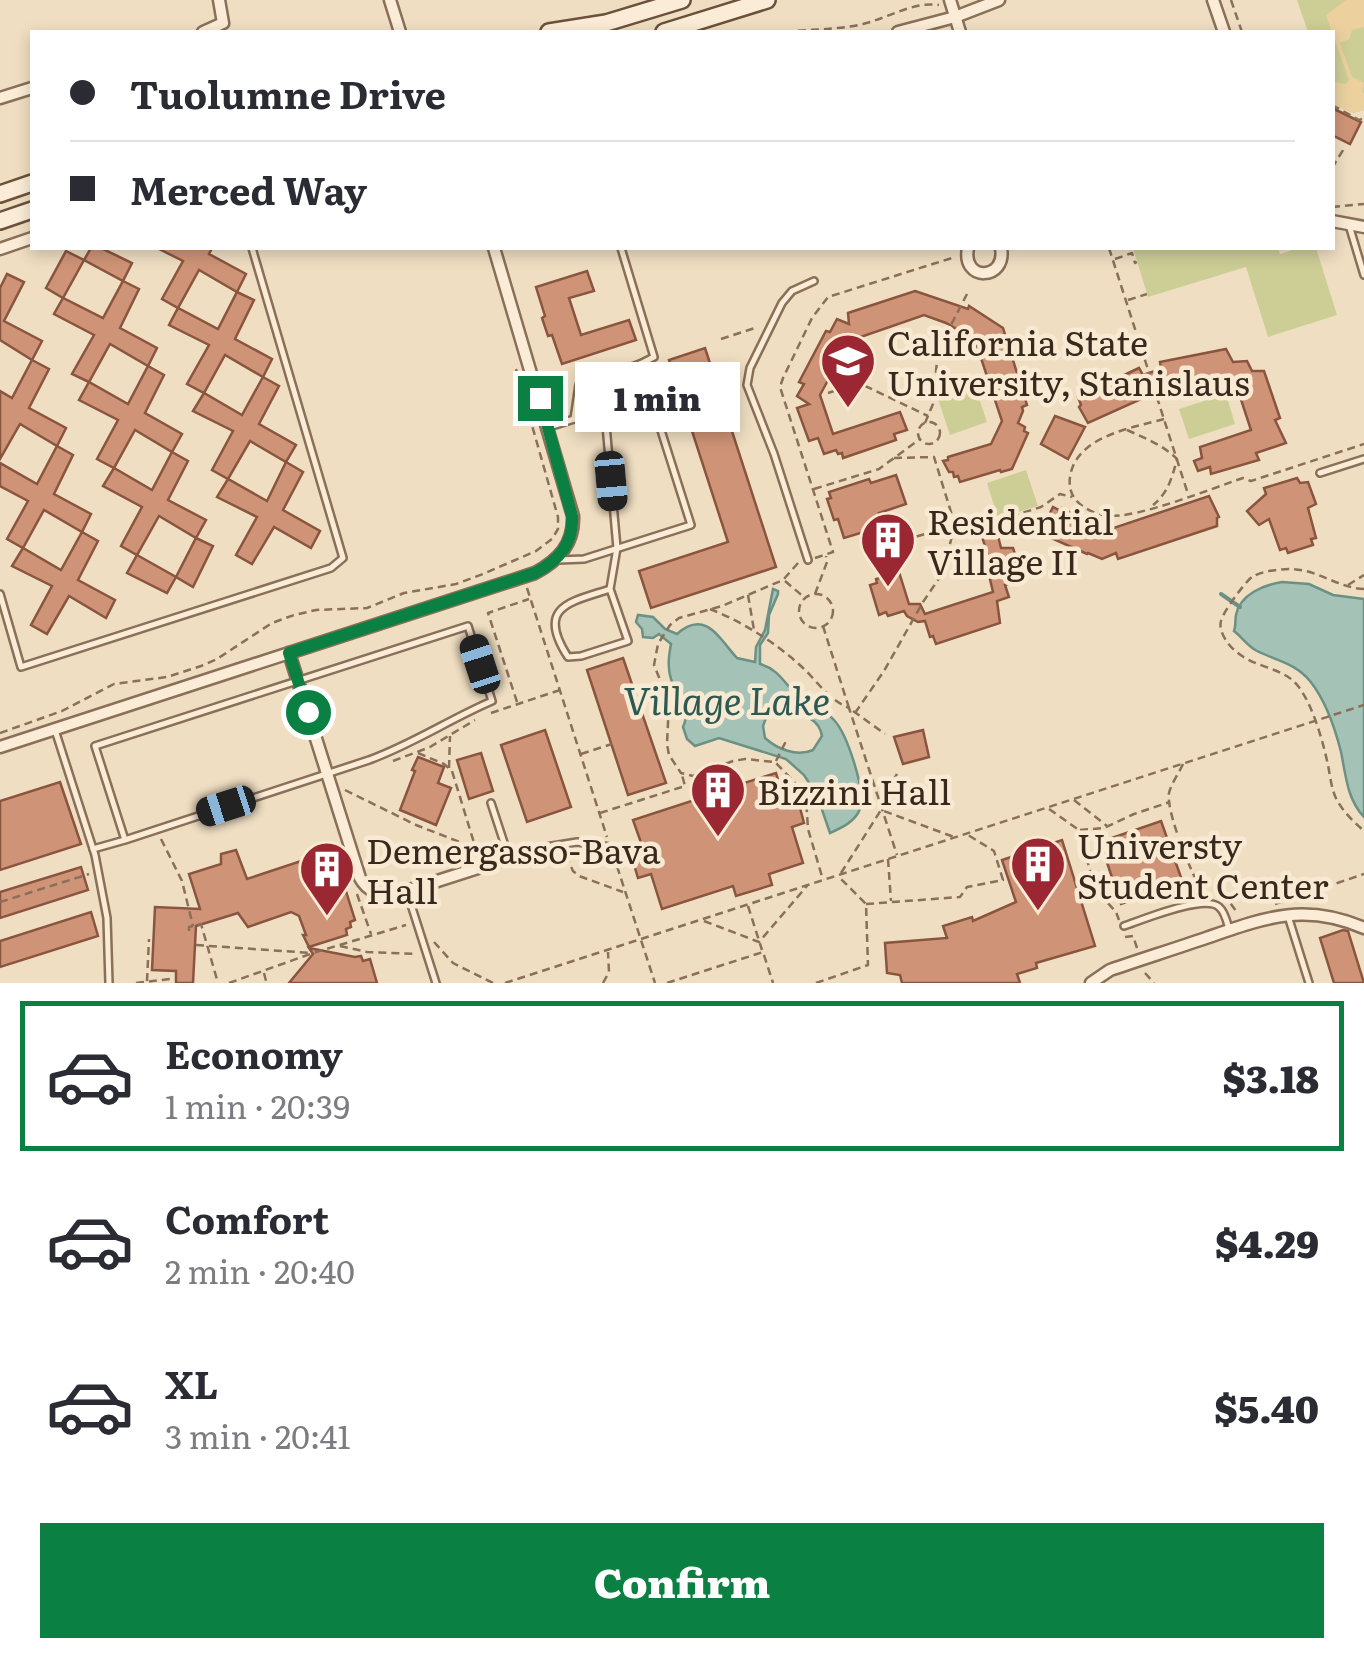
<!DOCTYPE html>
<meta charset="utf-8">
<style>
:root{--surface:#fff;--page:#f7f7f7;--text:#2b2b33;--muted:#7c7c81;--line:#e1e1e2;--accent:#0b8043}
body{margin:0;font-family:Literata,serif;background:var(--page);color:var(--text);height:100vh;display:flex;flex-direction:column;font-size:38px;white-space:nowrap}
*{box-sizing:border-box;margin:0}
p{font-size:32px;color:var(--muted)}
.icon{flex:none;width:55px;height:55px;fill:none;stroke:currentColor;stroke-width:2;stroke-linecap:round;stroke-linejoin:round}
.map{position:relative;height:983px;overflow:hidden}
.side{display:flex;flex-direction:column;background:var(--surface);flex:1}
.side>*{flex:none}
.guide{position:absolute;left:30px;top:30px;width:1305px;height:220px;border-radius:0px;box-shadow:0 5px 15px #0003;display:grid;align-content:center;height:220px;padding:0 40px;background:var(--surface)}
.end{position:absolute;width:45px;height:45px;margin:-22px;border:12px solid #0b8043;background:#fff;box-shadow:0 0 0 5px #fff}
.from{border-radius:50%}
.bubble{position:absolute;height:70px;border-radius:0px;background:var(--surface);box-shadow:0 5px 15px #0003;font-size:32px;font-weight:800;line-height:70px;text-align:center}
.car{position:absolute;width:30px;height:60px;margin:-30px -15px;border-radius:12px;box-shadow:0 0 8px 2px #0007;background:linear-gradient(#222 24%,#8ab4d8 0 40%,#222 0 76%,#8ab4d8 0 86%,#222 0)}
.guide b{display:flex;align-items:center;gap:35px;height:95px;font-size:38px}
.guide b+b{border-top:2px solid var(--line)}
.guide i{width:25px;height:25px;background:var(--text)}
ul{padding:18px 0 0;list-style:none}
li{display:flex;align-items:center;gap:30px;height:150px;margin:0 20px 15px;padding:0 20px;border:5px solid transparent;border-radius:0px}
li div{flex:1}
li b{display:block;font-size:38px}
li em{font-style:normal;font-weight:800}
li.on{border-color:var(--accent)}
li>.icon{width:90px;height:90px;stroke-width:1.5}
.primary-button{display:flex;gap:20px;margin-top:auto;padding:20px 40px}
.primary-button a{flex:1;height:115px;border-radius:0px;background:var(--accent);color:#fff;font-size:40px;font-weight:800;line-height:115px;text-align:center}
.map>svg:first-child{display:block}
.green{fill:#cdce96}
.sand{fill:#ecd19f}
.water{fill:#a5c2b7;stroke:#6b9184;stroke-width:2.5;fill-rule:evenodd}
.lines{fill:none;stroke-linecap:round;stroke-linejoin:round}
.stream{stroke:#6b9184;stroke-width:4}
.building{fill:#cf9477;stroke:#8a553e;stroke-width:2.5}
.lane-casing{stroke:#8a6f59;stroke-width:10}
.street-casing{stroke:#8a6f59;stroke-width:15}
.secondary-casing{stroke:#6c503c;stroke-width:20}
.path{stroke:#8a6f59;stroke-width:2.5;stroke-dasharray:8 5;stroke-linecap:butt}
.lane{stroke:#faecd6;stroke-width:5}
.street{stroke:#faecd6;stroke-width:10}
.secondary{stroke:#faecd6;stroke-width:15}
.route{stroke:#0b8043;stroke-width:12}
.labels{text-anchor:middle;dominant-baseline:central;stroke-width:9;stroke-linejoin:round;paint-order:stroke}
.poi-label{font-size:35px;fill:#3a281d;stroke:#f7e9d2;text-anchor:start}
.water-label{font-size:38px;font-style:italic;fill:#2c5a53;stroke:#f7e9d2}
</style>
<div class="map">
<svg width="1364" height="983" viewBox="0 0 1364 983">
<rect width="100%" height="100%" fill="#efdec2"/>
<g class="green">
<polygon points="1297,0 1364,0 1364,110 1353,113 1333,104 1332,32 1308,32"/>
<polygon points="1133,248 1278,248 1280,254 1299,248 1316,248 1337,315 1268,337 1246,267 1148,297"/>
<polygon points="974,383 987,422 950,435 937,396"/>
<polygon points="1226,394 1235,424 1189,439 1179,409"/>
<polygon points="1026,470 1038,506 998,518 987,483"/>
</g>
<polygon class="sand" points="1346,0 1364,0 1364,27 1352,30 1349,39 1340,43 1352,77 1364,83 1362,91 1364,94 1364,110 1353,113 1333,104 1333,82 1346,84 1349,80 1326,15"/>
<g class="water">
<path d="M1282 582 1309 584 1333 595 1364 599V817C1347 799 1346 776 1341 752 1335 728 1326 701 1310 681 1295 663 1277 661 1257 651 1247 646 1242 637 1234 631 1236 626 1235 620 1236 615 1240 594 1264 585 1282 582Z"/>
<path d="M773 589 778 591V594L769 615 768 633 760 645V664C781 670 785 686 801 699 812 707 825 710 834 720 847 734 866 790 860 809 855 822 841 828 830 833L817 795 804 775 786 759 719 738 695 746 687 739 683 727C693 704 678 699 671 679 667 667 669 655 671 644L659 634 653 638 643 637 642 629 636 622 638 615 653 617 665 629 677 634C706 608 720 640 737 658L755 662 756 647 765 630ZM785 711C802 715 819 717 822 736L813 750C797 757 777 749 765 738L763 726 767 715Z"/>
</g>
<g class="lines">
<polyline class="stream" points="1221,594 1240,607"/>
</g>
<g class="building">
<polygon points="1332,108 1361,122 1350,144 1332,135"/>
<polygon points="91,248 101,248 132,263 123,281 84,260"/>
<polygon points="157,248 212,248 209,254 246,274 237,292 199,270 178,308 162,299 183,261"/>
<polygon points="66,251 84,260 63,298 46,288"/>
<polygon points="587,271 594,291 569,298 581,335 629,320 636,340 562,364 552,335 548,336 542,318 545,316 536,287"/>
<polygon points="7,274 24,282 4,321 42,341 32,360 0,340 0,288"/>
<polygon points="123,281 139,289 120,328 157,348 148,366 110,344 89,382 72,374 94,335 54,314 63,298 103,318"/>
<polygon points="915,291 968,309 969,306 1003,328 1027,405 1022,407 1023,411 1018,423 1025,427 1024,431 1028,433 1012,469 1001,472 1000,470 960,482 958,476 954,477 953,472 949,472 943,461 948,460 948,457 991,444 1002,421 975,340 946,323 924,315 849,341 820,395 833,434 900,412 907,430 894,434 896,440 843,458 842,453 838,454 836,450 824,454 818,438 809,441 797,408 809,404 797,396 804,384 799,382 826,331 830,332 837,319 849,324 848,313"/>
<polygon points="237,292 254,300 235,339 272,359 263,377 225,355 204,393 187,384 209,345 169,325 178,308 218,329"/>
<polygon points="705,348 776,567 651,608 639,571 728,542 669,360"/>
<polygon points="1226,349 1233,362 1247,361 1252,371 1264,371 1280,418 1275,420 1286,443 1256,453 1259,460 1211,474 1210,467 1198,471 1194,461 1202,458 1200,447 1251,430 1234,378 1161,390 1088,423 1079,407 1081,405 1078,397 1139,368 1143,375 1161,369 1160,362"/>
<polygon points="32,360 49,369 29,408 66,428 57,446 20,424 0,459 0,391 12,398"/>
<polygon points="148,366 164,375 145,413 182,434 172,452 135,430 114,468 97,459 118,420 79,400 89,382 128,404"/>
<polygon points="263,377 279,386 259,424 296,445 286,462 250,441 228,479 212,470 233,431 193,411 204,393 242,415"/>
<polygon points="1055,416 1085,427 1068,459 1041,444"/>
<polygon points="57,446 73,455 54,494 91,514 82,532 44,510 23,548 7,539 28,501 0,486 0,463 37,484"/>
<polygon points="172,452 188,461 168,500 206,520 196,538 159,516 137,555 121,546 142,507 103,486 114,468 152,490"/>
<polygon points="286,462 303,472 283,510 320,531 311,548 274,527 252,564 236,555 257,517 217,497 228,479 267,501"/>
<polygon points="896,475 906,504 879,513 884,526 844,538 838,519 834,520 827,499 831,498 829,492 869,479 871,483"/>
<polygon points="1297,478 1300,483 1308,482 1316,504 1308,508 1316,538 1311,539 1313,545 1288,553 1286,548 1280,550 1269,519 1259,525 1247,511 1266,494 1264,488"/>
<polygon points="1209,496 1219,517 1217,518 1217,526 1118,559 1116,553 1102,559 1088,553 1087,554 1042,534 1047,525 1045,523 1053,507 1059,510 1062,508 1105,531"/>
<polygon points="996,528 1001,548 1013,548 1023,577 1015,580 1016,582 1005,585 1009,597 997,601 1000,623 936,644 933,636 930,637 925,621 918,622 907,616 904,611 888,616 886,612 879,615 870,585 877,583 876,579 899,572 909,604 920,604 925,614 993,592 984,554 987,553 981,533"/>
<polygon points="82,532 98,541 78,580 115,600 106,618 69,596 47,634 31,625 52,586 12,566 23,548 61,570"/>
<polygon points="196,538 213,546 193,587 176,577"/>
<polygon points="137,555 176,577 167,593 127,573"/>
<polygon points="623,658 666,783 628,795 587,670"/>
<polygon points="545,730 571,807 527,822 501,745"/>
<polygon points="923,730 929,757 903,764 894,737"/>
<polygon points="481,753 493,791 469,799 457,760"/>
<polygon points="418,757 444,767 438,783 451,788 436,825 400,810 415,771 412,770"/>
<polygon points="776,773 787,808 799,804 804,823 792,827 803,863 769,874 772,885 736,896 733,886 662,909 651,874 638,878 632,858 639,856 638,853 644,851 633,820 704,797 700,786 719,780 722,790"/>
<polygon points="60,782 81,844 0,870 0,801"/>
<polygon points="1161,821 1183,883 1121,904 1100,842"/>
<polygon points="1062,840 1095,946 1036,963 1037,968 1017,974 1020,983 902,983 900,975 887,973 885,943 947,938 943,926 972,917 973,921 1016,902 1002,860"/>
<polygon points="236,850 247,879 319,855 321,861 328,859 337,887 344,885 355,920 350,922 351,927 346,929 347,935 309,947 303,935 306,935 299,916 291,912 248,927 238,913 196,926 193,983 176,983 176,971 152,970 155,907 200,909 189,874 221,864 221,854"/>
<polygon points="81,867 88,890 0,918 0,892"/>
<polygon points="91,912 98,936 0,967 0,941"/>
<polygon points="1343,930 1348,931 1364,983 1334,983 1320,938"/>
<polygon points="309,948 355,957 361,956 363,961 370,959 377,983 289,983 313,954"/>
</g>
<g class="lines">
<g class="lane-casing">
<g id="lane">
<polyline points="1349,225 1364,275"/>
<polyline points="621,248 654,357 640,364"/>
<path d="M605 414 617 548 610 589C571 602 535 606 568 657L581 656 628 641 610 589"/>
<polyline points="549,427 574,419 653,405"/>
<polyline points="1320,473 1364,459"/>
<polyline points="559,560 584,559 691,525 640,364 579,385 574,419"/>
<polyline points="808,560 774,454 747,385 750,368 782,303 792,291 814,281"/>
<polyline points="0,594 21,667 331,568 343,558 252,248"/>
<polyline points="55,730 95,855 107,918 109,983"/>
<polyline points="491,803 509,858 540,848 577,842 610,847"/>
<path d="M93 849 125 840 369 760C413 744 450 719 492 701L468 626 95 746 125 840"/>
<polyline points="407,892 436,983"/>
<polyline points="1288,916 1309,983"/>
<path d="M1124 926C1142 920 1204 894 1219 907 1225 912 1227 922 1229 929"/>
</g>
</g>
<g class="street-casing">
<g id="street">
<polyline points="390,0 400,32"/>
<polyline points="950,0 960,32"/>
<polyline points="1213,0 1224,32"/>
<polyline points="203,32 223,23 219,0"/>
<polyline points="898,32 955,17 999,0"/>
<polyline points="0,98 32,88"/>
<polyline points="1332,221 1364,227"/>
<path d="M968 248C961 282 1007 281 1001 248"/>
<polyline points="0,249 32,238"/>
<path d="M289 653 360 878C367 891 380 896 394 895L509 858"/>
<path d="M0 747 535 573C559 560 574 544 573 516L494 248"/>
<path d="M1091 983 1110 970C1142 959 1174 949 1206 938 1264 918 1304 902 1364 928"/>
</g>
</g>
<g class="secondary-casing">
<g id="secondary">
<polyline points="549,32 606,23 682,0"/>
<polyline points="664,32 767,0"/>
<polyline points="0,194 32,183"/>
<polyline points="0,221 32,210"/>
</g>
</g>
<g class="path">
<polyline points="1231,0 1242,32"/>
<path d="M785 32C811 29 837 30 863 24 888 18 914 1 939 5"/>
<polyline points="1332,105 1359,120 1364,118"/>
<polyline points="1332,168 1345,147"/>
<polyline points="1332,207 1364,204"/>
<polyline points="1109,248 1188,494"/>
<polyline points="1115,259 1132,253 1135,263 1137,262"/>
<polyline points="1128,300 1147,294"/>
<polyline points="721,339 758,327"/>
<polyline points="851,346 859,382"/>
<polyline points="828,393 859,383 928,416"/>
<path d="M1164 419C1132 428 1076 436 1070 477 1069 485 1070 492 1075 499 1082 508 1097 515 1108 516 1139 518 1210 489 1243 478L1251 481 1364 444"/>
<circle cx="929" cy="433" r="11"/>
<polyline points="925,423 933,404 938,350 967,294"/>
<path d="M1127 430C1145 438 1163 445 1177 459 1172 478 1168 493 1153 505"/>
<polyline points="894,458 934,457 955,525 978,518 1000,520 1041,507 1060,494 1072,497"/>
<polyline points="814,489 879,469 920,439"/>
<polyline points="815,558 833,552 780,387 783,378 812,318 828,297 955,257"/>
<polyline points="798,563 783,580 722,606 679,618 670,625 658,644 654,665 669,702 667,744 669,755 681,773 693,776 733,761 745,759 775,762 801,789 806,798 808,829 823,880"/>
<polyline points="785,581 805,598"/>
<polyline points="1348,585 1364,575"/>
<polyline points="527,588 607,837"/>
<path d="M1364 589C1338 588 1317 569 1290 569 1279 569 1262 571 1252 577 1245 582 1223 612 1221 621 1219 628 1223 636 1227 642 1248 670 1281 664 1298 686 1313 705 1323 742 1328 765 1330 775 1331 786 1335 796 1341 810 1353 821 1364 831"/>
<polyline points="815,594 827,562 826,556"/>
<circle cx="816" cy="611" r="17"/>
<polyline points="748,595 754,630"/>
<path d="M710 609C743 622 776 643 802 667 818 682 828 699 849 708L897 855"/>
<polyline points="823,626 849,708 885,734"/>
<polyline points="517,702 488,613 529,599"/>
<polyline points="491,713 560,690"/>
<polyline points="855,713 884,671 923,602 942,574 955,525 915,537 900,566"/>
<polyline points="0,733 62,711 114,684 167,677 201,666 217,659 272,623 294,615 316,610 367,608 404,593 456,584 483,574 536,551 552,539 558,529 558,517 516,369"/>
<polyline points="418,753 444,764 452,771 475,846"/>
<polyline points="581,754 612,744"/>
<polyline points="393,761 430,747 475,720"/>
<polyline points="776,761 786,741"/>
<path d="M1183 764C1179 773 1171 784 1169 793 1166 813 1192 874 1202 892L1207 894"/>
<polyline points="449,768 450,736"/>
<polyline points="345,790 416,825 488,853"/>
<polyline points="1074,800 1107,826"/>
<polyline points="880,803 897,774"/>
<polyline points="1049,809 1079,830 1095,889 1116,912 1119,920"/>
<polyline points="600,813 685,786 682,775"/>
<polyline points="1080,830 1104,828 1134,814 1170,802"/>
<polyline points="161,839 182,881 193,926"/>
<polyline points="613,854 655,983"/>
<polyline points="566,855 573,871 579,876 623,892"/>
<polyline points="888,859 891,901"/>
<polyline points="841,873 881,810 954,837"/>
<polyline points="357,894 371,934"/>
<polyline points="1220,896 1231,904 1236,911"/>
<polyline points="0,902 89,874"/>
<polyline points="866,904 960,897 967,887 1003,880 994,851 968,835"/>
<polyline points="1275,904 1364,874"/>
<polyline points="748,906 762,950"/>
<polyline points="704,921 759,942 807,886"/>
<polyline points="189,931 189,927 201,924 218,983"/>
<polyline points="1125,937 1133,936 1137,948"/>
<polyline points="434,942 453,963 493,983"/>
<polyline points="196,945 311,953"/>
<polyline points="340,946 367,952 416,954"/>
<polyline points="264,973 266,981"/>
<polyline points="1145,973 1154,983"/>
<polyline points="147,981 149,939"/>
<polyline points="136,983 170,979"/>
<polyline points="229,983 313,953 406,925"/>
<polyline points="505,983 1364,705"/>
<polyline points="603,983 609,972 608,952"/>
<polyline points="667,983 763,952 773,983"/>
<polyline points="816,983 868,965 866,904 838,876"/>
</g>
<use href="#lane" class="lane"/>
<use href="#street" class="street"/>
<use href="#secondary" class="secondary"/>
</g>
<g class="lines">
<path class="route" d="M308 712 289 653 535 573C558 561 574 544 572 516L540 398"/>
</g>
<defs>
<g id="university-pin" transform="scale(2.875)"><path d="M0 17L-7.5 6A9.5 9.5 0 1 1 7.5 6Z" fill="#9b2732" stroke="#f7e9d2"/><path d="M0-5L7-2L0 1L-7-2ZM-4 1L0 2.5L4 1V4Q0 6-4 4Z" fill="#fff"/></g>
<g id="building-pin" transform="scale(2.875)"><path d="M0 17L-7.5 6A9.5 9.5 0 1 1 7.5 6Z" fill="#9b2732" stroke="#f7e9d2"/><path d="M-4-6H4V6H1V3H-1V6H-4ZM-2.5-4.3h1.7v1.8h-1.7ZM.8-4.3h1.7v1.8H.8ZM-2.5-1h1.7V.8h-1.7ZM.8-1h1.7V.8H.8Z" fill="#fff"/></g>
</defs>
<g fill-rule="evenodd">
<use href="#university-pin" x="848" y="361"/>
<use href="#building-pin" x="888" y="540"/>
<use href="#building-pin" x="718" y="790"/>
<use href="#building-pin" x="1038" y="864"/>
<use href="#building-pin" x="327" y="869"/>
</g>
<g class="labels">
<g class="poi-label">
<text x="887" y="341">California State<tspan x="887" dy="40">University, Stanislaus</tspan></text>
<text x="927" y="520">Residential<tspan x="927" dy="40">Village II</tspan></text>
<text x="757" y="790">Bizzini Hall</text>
<text x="1077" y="844">Universty<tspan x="1077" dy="40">Student Center</tspan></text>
<text x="366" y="849">Demergasso-Bava<tspan x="366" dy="40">Hall</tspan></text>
</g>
<g class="water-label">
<text x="727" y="698">Village Lake</text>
</g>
</g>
</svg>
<i class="end from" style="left:308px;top:712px"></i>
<i class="end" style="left:540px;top:398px"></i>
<div class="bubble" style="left:575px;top:362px;width:165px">1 min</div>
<i class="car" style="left:611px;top:481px;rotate:175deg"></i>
<i class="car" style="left:480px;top:664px;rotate:342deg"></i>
<i class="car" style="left:226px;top:806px;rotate:252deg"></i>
<div class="guide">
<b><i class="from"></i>Tuolumne Drive</b>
<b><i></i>Merced Way</b>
</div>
</div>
<section class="side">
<ul>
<li class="on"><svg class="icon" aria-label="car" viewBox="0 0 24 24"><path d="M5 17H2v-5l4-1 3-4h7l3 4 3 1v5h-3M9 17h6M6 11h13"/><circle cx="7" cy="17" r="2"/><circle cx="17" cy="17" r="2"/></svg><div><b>Economy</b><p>1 min · 20:39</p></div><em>$3.18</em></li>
<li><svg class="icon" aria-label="car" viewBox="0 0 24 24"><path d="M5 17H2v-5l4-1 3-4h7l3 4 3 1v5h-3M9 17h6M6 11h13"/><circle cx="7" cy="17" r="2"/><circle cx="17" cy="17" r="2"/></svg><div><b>Comfort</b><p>2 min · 20:40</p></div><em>$4.29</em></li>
<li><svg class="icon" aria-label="car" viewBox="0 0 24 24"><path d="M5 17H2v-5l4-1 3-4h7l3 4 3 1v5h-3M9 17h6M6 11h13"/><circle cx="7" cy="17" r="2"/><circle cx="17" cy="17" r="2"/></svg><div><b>XL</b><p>3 min · 20:41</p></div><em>$5.40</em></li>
</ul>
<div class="primary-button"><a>Confirm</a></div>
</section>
